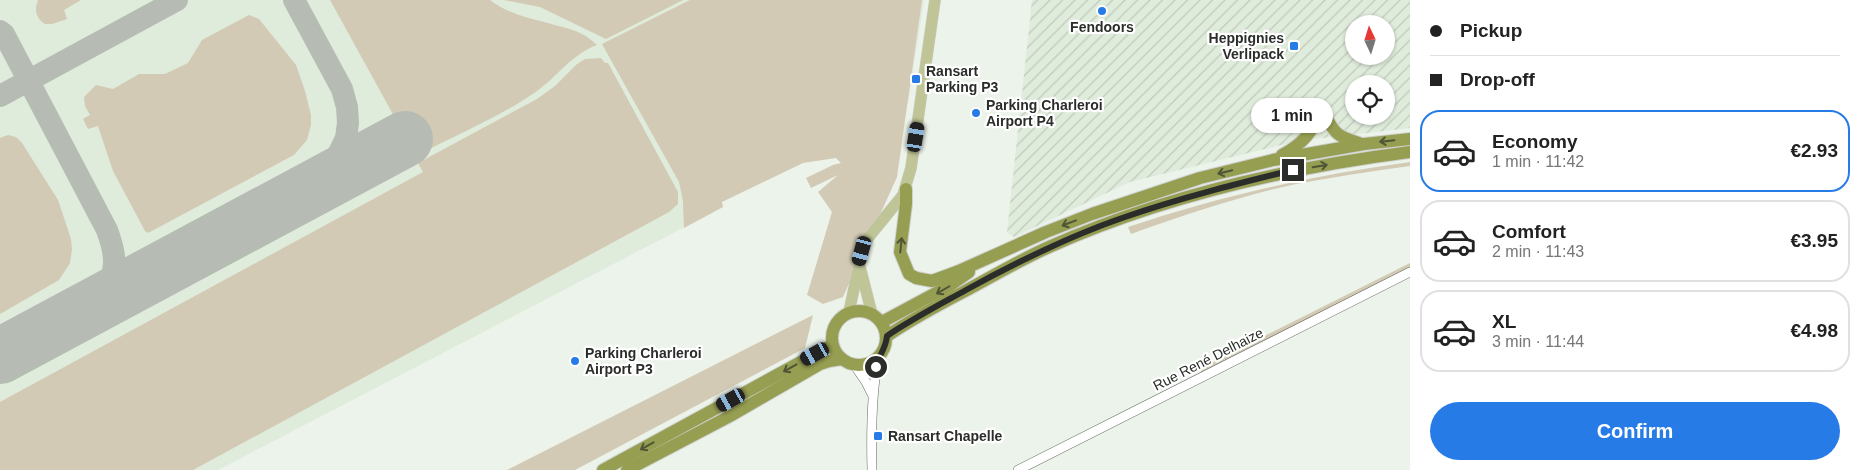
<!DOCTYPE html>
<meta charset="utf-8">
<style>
:root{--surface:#fff;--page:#f2f2f2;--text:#222;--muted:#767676;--line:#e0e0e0;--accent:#267be6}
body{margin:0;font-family:Helvetica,sans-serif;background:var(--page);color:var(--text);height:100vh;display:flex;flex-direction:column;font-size:19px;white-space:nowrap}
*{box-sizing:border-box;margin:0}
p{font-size:16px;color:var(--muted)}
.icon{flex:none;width:28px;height:28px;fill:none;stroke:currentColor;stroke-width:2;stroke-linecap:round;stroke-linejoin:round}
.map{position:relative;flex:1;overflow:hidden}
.drawer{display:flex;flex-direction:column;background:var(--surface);width:450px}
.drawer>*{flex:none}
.top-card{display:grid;align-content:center;height:110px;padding:0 20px;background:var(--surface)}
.needle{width:32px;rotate:356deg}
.controls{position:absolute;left:1345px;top:15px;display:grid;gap:10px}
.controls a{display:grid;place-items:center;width:50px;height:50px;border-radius:50%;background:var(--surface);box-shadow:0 1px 4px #0004;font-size:25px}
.end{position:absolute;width:22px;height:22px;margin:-11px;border:6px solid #2a2d29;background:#fff;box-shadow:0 0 0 2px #fff}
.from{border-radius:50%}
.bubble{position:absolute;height:35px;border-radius:18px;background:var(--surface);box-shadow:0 1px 4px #0004;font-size:16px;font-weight:800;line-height:35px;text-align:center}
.car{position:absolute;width:15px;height:30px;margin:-15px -8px;border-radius:6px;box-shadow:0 0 4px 1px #0007;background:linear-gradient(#222 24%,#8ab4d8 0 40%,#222 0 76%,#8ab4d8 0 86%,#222 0)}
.top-card b{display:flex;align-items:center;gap:18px;height:48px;font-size:19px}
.top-card b+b{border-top:1px solid var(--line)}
.top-card i{width:12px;height:12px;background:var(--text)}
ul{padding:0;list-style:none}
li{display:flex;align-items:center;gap:15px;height:82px;margin:0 10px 8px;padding:0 10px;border:2px solid var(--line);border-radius:20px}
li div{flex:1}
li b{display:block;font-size:19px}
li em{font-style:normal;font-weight:800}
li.active{border-color:var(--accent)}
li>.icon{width:45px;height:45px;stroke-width:1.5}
.action{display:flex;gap:10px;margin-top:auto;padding:10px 20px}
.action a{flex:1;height:58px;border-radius:30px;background:var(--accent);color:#fff;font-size:20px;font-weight:800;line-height:58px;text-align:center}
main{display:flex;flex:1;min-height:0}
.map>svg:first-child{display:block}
.built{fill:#dfebdb}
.industrial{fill:url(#industrial-furrows);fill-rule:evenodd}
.green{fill:#d2cab4}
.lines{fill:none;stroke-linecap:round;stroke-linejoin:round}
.taxiway{stroke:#b6bcb4;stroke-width:22}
.runway{stroke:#b6bcb4;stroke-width:56}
.minor-casing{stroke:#656a63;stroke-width:10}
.major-casing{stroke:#d0d1d0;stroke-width:12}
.highway-casing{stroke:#d0d1d0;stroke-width:14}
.minor{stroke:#fff;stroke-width:9}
.major{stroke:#c0c597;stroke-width:11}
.highway{stroke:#969e51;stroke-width:12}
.oneway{stroke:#505537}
.route{stroke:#2a2d29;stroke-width:6}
.poi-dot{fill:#267be6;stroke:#fff;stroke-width:2}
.labels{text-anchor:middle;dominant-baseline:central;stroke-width:4.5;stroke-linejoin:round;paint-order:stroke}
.poi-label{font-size:14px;font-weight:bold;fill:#2a2d29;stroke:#fff;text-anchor:start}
.street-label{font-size:14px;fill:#2a2d29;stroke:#fff}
</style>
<main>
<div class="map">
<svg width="1410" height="470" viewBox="0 0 1410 470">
<defs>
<pattern id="industrial-furrows" width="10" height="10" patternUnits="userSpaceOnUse" patternTransform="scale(1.25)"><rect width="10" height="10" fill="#dfebdb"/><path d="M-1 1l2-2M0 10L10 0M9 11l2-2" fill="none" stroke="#c0cabc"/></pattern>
</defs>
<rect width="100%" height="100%" fill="#ecf3ea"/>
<polygon class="built" points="0,0 924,0 908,104 721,201 723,207 218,470 0,470"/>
<path class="industrial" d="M1032 0H1410V128L1298 141 1130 182 1014 237 1007 232ZM1354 24H1386V56H1354ZM1354 84H1386V116H1354Z"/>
<g class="green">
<path d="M38 0H81L64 10 67 19 52 24H45C36 18 34 10 38 0Z"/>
<path d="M330 0H490C504 11 526 18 544 22 564 28 581 29 597 45 572 54 558 76 537 91 500 117 456 135 416 156Z"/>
<polygon points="504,0 683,0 606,39 540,7"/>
<polygon points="690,0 922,0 897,177 843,297 823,304 807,295 832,212 818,192 838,175 811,188 806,178 833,165 841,163 836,158 803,163 722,202 723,207 684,228 683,201 679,182 602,44"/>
<polygon points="249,15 259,19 296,65 305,91 311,115 311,125 307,140 294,155 148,233 145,231 113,171 98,126 88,129 83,119 90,115 85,106 84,97 96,85 113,89 139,74 165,74 188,63 202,40"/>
<polygon points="601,58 605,63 608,63 678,192 678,204 669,212 193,470 0,470 0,402 423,172 418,163 537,99 555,86 577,64 585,59"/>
<polygon points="8,135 16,137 22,143 58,200 71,239 72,249 70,263 59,280 0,314 0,138"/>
<path d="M1410 162V166C1372 171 1334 177 1296 184 1240 196 1185 215 1131 234L1128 227C1220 196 1314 175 1410 162Z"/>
<polygon points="1410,263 1410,268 1202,373 1199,369"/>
<polygon points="813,315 805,348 575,470 507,470"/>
</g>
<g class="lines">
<g class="taxiway">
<polyline points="294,0 342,89 347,107 348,123 346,138 333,165 323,179 305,191"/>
<path d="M0 31 4 34 107 230C121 268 114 277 90 308"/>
<polyline points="0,96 177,0"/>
</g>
<polyline class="runway" points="0,356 405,139"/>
<g class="minor-casing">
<g id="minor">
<polyline points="855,366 866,382 872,394"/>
<path d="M872 470C871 433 871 395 878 359"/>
<polyline points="1018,470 1410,272"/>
</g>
</g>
<g class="major-casing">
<g id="major">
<polyline points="860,267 872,314"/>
<polyline points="849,312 862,251 868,238 903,195 911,168 935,0"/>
</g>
</g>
<g class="highway-casing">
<g id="highway">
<path d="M1282 155C1304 143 1310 133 1323 112 1335 133 1335 136 1359 143"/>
<polyline points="906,189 906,204 900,252 909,274 916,278 932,281 959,271 1046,232 1092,214 1200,178 1273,160 1364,144 1410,139"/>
<circle cx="859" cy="338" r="27"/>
<polyline points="882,322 949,286 969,272"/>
<path d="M887 336C912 319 938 305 965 291 993 276 1020 260 1049 247 1163 196 1286 168 1410 152"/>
<polyline points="603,470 832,345"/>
<polyline points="627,470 730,416 820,364 829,361 842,359"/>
</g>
</g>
<use href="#minor" class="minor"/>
<use href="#major" class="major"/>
<use href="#highway" class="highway"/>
</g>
<defs><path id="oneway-shaft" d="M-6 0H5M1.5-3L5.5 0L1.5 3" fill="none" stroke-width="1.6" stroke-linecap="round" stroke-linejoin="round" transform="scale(1.25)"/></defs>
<g class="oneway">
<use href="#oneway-shaft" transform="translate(1387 141) rotate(174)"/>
<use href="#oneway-shaft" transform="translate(1320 166) rotate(-10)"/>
<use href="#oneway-shaft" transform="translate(1225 172) rotate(166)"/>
<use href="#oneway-shaft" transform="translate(1069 223) rotate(159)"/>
<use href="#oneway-shaft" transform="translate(901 245) rotate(-84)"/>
<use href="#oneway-shaft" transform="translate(943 290) rotate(150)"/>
<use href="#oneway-shaft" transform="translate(790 368) rotate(151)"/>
<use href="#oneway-shaft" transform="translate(647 446) rotate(151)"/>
</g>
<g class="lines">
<path class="route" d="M876 367C878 356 886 349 887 336 912 319 939 305 966 290 1017 262 1069 236 1125 217 1180 198 1236 184 1293 170"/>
</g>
<g class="poi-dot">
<circle cx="1102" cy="11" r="5"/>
<rect x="1289" y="41" width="10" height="10" rx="2.5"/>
<rect x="911" y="74" width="10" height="10" rx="2.5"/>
<circle cx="976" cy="113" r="5"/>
<circle cx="575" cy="361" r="5"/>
<rect x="873" y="431" width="10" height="10" rx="2.5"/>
</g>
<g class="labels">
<g class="poi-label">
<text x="1102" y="27" text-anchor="middle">Fendoors</text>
<text x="1284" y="38" text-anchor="end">Heppignies<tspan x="1284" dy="16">Verlipack</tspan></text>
<text x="926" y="71">Ransart<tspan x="926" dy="16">Parking P3</tspan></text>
<text x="986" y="105">Parking Charleroi<tspan x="986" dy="16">Airport P4</tspan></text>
<text x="585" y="353">Parking Charleroi<tspan x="585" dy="16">Airport P3</tspan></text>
<text x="888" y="436">Ransart Chapelle</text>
</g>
<g class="street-label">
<text transform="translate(1208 359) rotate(-27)">Rue René Delhaize</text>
</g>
</g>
</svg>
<div class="controls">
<a><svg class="needle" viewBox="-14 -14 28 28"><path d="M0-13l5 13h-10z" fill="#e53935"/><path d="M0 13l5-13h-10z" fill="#767676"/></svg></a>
<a><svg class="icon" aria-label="locate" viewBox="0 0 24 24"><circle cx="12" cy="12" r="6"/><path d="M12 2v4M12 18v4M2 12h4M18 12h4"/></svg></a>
</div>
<i class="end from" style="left:876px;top:367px"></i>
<i class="end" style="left:1293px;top:170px"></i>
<div class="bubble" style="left:1251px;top:98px;width:82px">1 min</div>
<i class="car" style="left:916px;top:137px;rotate:9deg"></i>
<i class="car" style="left:862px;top:251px;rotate:195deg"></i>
<i class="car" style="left:815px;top:354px;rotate:241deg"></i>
<i class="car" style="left:731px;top:400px;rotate:241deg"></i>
</div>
<section class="drawer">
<div class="top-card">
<b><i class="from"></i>Pickup</b>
<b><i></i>Drop-off</b>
</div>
<ul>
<li class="active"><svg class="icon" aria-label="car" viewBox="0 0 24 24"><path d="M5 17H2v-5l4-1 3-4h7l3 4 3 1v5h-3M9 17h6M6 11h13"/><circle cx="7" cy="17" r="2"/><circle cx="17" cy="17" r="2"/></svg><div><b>Economy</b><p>1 min · 11:42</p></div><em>€2.93</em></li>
<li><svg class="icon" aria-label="car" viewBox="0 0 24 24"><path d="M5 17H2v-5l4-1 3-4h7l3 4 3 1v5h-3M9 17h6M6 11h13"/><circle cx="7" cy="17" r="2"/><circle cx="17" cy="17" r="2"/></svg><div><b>Comfort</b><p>2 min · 11:43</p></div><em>€3.95</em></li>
<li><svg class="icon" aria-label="car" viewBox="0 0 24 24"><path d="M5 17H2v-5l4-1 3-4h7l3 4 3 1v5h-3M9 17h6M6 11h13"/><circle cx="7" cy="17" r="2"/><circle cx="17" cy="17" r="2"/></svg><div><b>XL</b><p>3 min · 11:44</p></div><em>€4.98</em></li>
</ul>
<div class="action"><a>Confirm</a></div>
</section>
</main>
